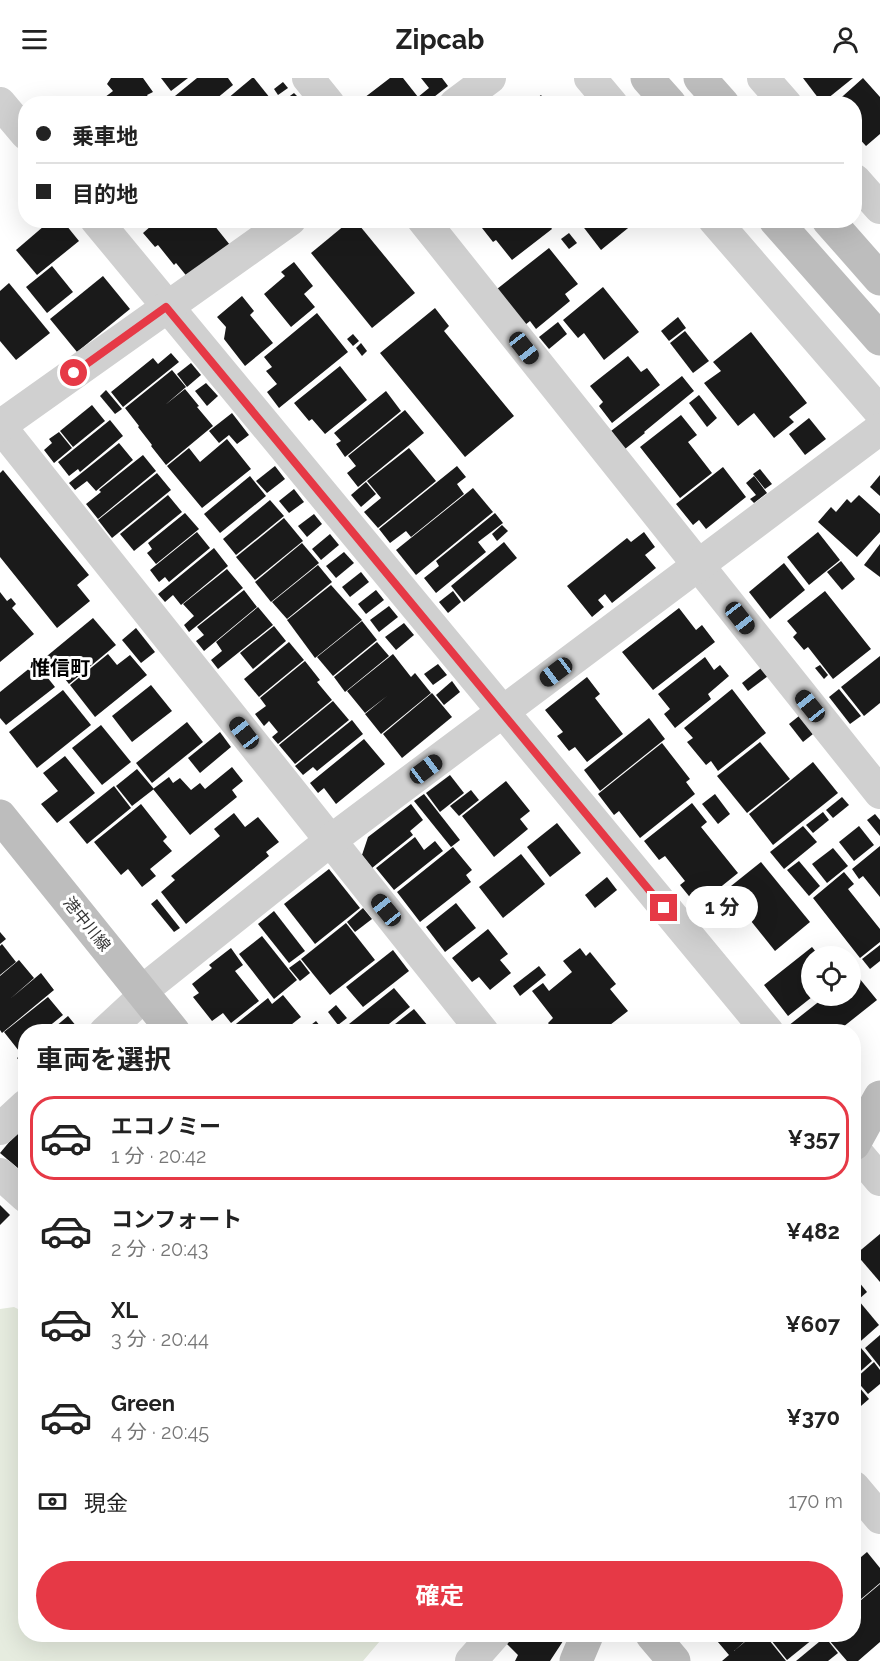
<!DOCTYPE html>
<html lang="ja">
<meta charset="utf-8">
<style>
:root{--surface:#fff;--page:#f6f6f6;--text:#222;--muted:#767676;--line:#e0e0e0;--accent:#e63946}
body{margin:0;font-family:Raleway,"Noto Sans JP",sans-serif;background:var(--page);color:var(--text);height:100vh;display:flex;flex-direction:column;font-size:22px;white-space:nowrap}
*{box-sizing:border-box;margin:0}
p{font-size:20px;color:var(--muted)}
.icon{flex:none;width:33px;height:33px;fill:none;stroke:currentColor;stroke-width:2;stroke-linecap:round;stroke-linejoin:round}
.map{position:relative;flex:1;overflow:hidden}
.side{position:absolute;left:18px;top:946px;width:843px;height:618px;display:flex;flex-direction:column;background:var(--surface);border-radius:24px;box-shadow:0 6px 24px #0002}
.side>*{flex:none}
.hud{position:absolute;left:18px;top:18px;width:844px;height:132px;border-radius:24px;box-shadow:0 6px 24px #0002;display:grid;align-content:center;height:132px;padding:0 18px;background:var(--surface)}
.controls{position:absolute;left:801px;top:868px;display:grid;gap:12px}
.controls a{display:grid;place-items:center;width:60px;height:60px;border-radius:50%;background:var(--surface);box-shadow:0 6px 24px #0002;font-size:30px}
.end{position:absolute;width:27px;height:27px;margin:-14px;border:8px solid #e63946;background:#fff;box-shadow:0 0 0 3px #fff}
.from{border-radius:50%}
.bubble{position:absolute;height:42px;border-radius:21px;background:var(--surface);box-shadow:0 6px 24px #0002;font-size:20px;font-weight:700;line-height:42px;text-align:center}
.car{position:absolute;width:18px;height:36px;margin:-18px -9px;border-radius:8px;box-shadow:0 0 4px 2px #0007;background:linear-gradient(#222 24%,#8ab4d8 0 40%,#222 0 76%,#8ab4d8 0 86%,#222 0)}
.hud b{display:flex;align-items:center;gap:21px;height:57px;font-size:22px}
.hud b+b{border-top:2px solid var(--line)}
.hud i{width:15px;height:15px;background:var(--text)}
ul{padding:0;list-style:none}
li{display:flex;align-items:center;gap:18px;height:84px;margin:0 12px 9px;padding:0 6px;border:3px solid transparent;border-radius:24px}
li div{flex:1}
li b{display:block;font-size:22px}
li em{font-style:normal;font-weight:700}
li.active{border-color:var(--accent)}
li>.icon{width:54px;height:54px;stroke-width:1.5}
h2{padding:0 18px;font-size:27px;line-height:72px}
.pay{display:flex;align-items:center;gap:15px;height:66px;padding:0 18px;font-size:22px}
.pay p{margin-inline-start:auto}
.primary-button{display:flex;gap:12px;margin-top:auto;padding:12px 18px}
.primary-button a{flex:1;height:69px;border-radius:36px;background:var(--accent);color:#fff;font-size:24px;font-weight:700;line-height:69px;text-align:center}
header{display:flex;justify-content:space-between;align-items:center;height:78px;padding:0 18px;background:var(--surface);font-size:27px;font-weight:700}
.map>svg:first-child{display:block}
.green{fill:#e6ecdf}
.building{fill:#1a1a1a}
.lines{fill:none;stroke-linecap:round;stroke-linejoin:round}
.street{stroke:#d0d0d0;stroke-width:32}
.secondary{stroke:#bdbdbd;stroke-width:33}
.route{stroke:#e63946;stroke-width:8}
.labels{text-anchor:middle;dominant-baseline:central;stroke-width:6;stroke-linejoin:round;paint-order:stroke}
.street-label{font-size:16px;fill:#333;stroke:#fff}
.quarter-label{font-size:20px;font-weight:bold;fill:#000;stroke:#fff}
</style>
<header><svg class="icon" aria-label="menu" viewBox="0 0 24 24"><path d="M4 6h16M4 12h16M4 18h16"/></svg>Zipcab<svg class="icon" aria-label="person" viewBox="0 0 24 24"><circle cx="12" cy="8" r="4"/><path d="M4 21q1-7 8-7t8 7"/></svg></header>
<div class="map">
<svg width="880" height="1583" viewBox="0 0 880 1583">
<rect width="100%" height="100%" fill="#fff"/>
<polygon class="green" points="14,1229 26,1235 26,1557 385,1557 363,1583 0,1583 0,1231"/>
<g class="building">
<polygon points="111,0 143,0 153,14 147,17 153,26 96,26 113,13 107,6"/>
<polygon points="161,0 188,0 171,13"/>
<polygon points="197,0 228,0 233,7 210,26 181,26 175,18"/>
<polygon points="252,0 254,0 270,20 263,26 221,26"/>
<polygon points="390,0 403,0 418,19 429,10 421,0 442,0 448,8 425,26 362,26 360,23"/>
<polygon points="803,0 853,0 822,25"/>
<polygon points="863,0 880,19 880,56 866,68 855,56 855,26 834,26"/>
<polygon points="283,4 288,10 278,17 274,11"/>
<polygon points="294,15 299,20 293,26 285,26 283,23"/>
<polygon points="541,17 548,26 530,26"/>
<polygon points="51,142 62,142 79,163 37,197 16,172"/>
<polygon points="147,142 210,142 230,167 189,201 176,185 174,187 158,167 155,169 143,155 151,148"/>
<polygon points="351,142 355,142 415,215 372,250 311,175"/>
<polygon points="480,142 546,142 552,151 512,182 496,162 493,164 482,150 485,148"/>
<polygon points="578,142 638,142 601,172"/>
<polygon points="569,155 577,165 569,171 561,161"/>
<polygon points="549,170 578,206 565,216 570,223 536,251 530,243 525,247 497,211"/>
<polygon points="294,184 313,208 304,216 315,229 291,249 264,216 285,198 281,194"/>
<polygon points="52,188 73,214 47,235 26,209"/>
<polygon points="103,198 130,231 77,274 50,241"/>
<polygon points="9,205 50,255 16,282 0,263 0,213"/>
<polygon points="603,209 639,254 604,282 584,255 578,260 563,242"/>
<polygon points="242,218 254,233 250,237 273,265 245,288 224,261 226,249 217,239"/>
<polygon points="435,230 449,248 444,253 514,338 465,379 380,275"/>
<polygon points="317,235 348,274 279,330 267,314 277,306 266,293 272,289 264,279"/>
<polygon points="678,239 686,250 669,263 661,253"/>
<polygon points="558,244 567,256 549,271 539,259"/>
<polygon points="685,253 709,283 693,295 670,265"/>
<polygon points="751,254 807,325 789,339 794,344 774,360 754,335 738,348 704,305 721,293 713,284"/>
<polygon points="353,256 359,263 353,268 347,261"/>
<polygon points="361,265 367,273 362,278 356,270"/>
<polygon points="171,275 179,284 123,329 111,314 153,280 158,286"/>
<polygon points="628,278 641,294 647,290 660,307 612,345 599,328 603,324 590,308"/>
<polygon points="191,285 201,297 187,309 177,296"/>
<polygon points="340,288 367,322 325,356 312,341 309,343 294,325"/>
<polygon points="172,292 186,309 165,327 185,311 199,328 197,329 213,348 166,387 151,368 152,367 138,349 139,348 125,330"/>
<polygon points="682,298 694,313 644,354 645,355 625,371 611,353"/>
<polygon points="206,305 218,318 207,328 195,313"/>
<polygon points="106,312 122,331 115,336 100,318"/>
<polygon points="386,313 401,333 345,379 336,366 341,363 334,355"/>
<polygon points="699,317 717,340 707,349 689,325"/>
<polygon points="92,327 105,343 73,369 60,353"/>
<polygon points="405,332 424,355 358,409 347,395 356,388 348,378"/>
<polygon points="232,335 249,357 237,366 229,357 219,365 209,353"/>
<polygon points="681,337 697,357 688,364 712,395 680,420 640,369"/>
<polygon points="809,340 826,361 805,377 789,356"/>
<polygon points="110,342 123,358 80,394 78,391 69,398 58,384"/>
<polygon points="59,354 72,370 54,385 44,372 52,365 49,361"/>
<polygon points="227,361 251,391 202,430 167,388 189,370 200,384"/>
<polygon points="119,365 133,382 96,413 87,403 75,412 69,405"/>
<polygon points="409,370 436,403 378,450 364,434 381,420 367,403"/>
<polygon points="143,377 156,393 98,441 86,426 101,414 99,412"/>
<polygon points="275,388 285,401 267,415 256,403"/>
<polygon points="457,388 466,399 457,406 464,416 411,459 406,453 390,465 379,451"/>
<polygon points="723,389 746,419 706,451 699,442 693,447 676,426"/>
<polygon points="760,391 772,406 765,411 753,396"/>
<polygon points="3,392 89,497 77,507 90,523 57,550 0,479 0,395"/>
<polygon points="157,395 171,412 112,460 98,442"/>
<polygon points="880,397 880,418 870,409"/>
<polygon points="250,398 266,418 220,455 204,436"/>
<polygon points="754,398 767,415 754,425 750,421 756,417 746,405"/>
<polygon points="366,404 376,416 361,429 351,417"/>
<polygon points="473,410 493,434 416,497 396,472"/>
<polygon points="294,411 304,424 289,435 279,423"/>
<polygon points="168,417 182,434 134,473 120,456"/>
<polygon points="859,417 880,436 880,454 857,479 818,444 831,429 836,434 847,421 851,425"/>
<polygon points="270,422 284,438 236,477 223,461"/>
<polygon points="185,435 199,451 156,486 147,475 152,471 148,465"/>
<polygon points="495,435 503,445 478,464 486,474 436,515 424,500 439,488 436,483"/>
<polygon points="314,436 322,446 307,459 298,448"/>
<polygon points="284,440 303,463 255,502 236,479"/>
<polygon points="502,447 508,453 497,463 492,456"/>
<polygon points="197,454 210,470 169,504 165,499 159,504 150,492"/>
<polygon points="644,454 655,469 645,477 656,490 612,525 605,516 598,522 604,529 592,539 567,508 627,460 631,464"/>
<polygon points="818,454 840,482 809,507 787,479"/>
<polygon points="330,456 339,467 321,482 312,471"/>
<polygon points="504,464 517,480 464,524 451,508"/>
<polygon points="302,465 319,485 271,524 255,504"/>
<polygon points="880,466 880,499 864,487"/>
<polygon points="214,470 228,488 181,527 173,517 165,524 158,516"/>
<polygon points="344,474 354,485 336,500 326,488"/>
<polygon points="841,483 855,501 842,512 827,494"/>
<polygon points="784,485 805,512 770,541 749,514"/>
<polygon points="318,487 332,504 287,541 272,524"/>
<polygon points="227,491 243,510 189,554 184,547 194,538 183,526"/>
<polygon points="361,494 369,504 350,519 342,509"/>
<polygon points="331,507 362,542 315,580 287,542"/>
<polygon points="244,512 257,529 204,573 196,563 204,557 197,549"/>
<polygon points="376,512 384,522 366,536 358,526"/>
<polygon points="453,513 461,524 448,535 439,524"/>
<polygon points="825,513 871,571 833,601 808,569 804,572 793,559 797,555 787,543"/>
<polygon points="0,514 7,523 11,520 16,526 12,530 34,556 0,584"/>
<polygon points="389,528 398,539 379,554 370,542"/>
<polygon points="258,529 273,547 218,591 211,582 222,573 216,564"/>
<polygon points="679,530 696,552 702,547 715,564 653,612 622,574"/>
<polygon points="93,540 116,567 69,606 47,578"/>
<polygon points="362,543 377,562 333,598 317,579"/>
<polygon points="404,545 414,557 396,572 385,559"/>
<polygon points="274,548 286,563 253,591 240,575"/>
<polygon points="136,550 155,574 141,585 122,562"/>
<polygon points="289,564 304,582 259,619 244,601"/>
<polygon points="377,564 389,578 345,614 334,599"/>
<polygon points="108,576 117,587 130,577 147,597 95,639 70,607"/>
<polygon points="393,576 411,599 415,595 431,615 381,656 365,636 387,618 365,635 347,613"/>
<polygon points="880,578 880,625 864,638 841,609"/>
<polygon points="705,579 714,592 720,587 729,598 708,616 711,621 675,650 664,636 670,631 658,616"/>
<polygon points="305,583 320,602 317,604 332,622 278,666 272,659 278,654 269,643 264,648 255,636 266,628 260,620"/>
<polygon points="36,585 55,609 6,647 0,640 0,614"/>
<polygon points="438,586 447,597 433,607 424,596"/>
<polygon points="820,587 828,597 824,601 815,590"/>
<polygon points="761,590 768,598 748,613 742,605"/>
<polygon points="587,599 600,616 595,620 623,656 587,684 575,669 569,673 557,658 563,654 545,632"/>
<polygon points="452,603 460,614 444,627 436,617"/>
<polygon points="151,607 172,633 132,664 112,638"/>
<polygon points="732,611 766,655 718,693 711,683 706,687 687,664 693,660 684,650"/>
<polygon points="839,611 861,638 850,646 829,619"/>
<polygon points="63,612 91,647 37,690 9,654"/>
<polygon points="432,615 452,639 402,680 383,656"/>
<polygon points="333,623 349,642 295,686 279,667"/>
<polygon points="799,638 813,656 803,664 789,646"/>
<polygon points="649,640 665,661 600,713 584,692"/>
<polygon points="352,642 363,656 317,693 313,689 303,697 295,688"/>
<polygon points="187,644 203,664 152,705 136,685"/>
<polygon points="101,647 131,684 102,707 72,670"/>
<polygon points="220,654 231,669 200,695 188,680"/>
<polygon points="364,661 385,686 336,726 324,710 318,715 310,705"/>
<polygon points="760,664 790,701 747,735 717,698"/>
<polygon points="662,665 690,701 686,704 695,716 640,760 619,733 614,737 598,716"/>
<polygon points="65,678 95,715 57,745 41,726 58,713 43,695"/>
<polygon points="813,684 838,715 773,767 749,736"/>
<polygon points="232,689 243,703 232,712 237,719 190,757 153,711 169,699 173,705 180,700 191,712 200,705 205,711"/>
<polygon points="137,691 154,711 132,728 116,708"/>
<polygon points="450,697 464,715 440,734 426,715"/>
<polygon points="506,703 530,733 520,741 528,751 494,779 462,738"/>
<polygon points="114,708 131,730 87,766 69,744"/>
<polygon points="471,712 479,722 459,738 450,728"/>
<polygon points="424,716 460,762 451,769 414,723"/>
<polygon points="715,716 730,736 718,746 702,726"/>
<polygon points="842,719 849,727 833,740 826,732"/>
<polygon points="692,725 707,744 701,749 738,795 697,828 680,807 685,803 665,778 659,782 644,763"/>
<polygon points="141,726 167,759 163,763 172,773 150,791 156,798 142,809 128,791 121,797 94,764"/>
<polygon points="411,726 423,742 410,753 413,757 372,790 362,777 368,759"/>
<polygon points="823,734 829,742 813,755 806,747"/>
<polygon points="234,735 245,749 258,739 279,764 266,774 269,778 186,846 161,814 175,802 171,798 220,758 214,751"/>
<polygon points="875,736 880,742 880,758 867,742"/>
<polygon points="557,745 581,775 550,799 527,769"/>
<polygon points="803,748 817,764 784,791 770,774"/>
<polygon points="859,748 874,767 854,783 839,764"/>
<polygon points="415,759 424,772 435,763 443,773 394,812 376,790"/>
<polygon points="880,768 880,819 863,798 859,801 852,791"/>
<polygon points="453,769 472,792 466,797 471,804 420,844 397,814"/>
<polygon points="833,770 848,788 827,805 812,786"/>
<polygon points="521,776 545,806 503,840 479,809"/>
<polygon points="799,783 820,808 809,818 787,792"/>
<polygon points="761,784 810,844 775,873 726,812"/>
<polygon points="329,791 360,830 315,866 284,826"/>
<polygon points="844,794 854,806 848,811 880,851 880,864 860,880 813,820"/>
<polygon points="607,799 617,812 595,830 585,817"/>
<polygon points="157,821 180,850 174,854 151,826"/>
<polygon points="456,825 476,850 445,874 426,849"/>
<polygon points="363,830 372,841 355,854 347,844"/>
<polygon points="274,833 305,873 289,885 258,846"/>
<polygon points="346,845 375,882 330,917 301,881"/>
<polygon points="488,851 508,876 500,882 511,895 490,912 479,899 472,904 452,880"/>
<polygon points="0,854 6,861 0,866"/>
<polygon points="262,858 297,902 274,921 239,876"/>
<polygon points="2,866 16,884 0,897 0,868"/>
<polygon points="880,867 880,883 870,891 862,881"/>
<polygon points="812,869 820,879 812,879 812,919 788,938 764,907"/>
<polygon points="231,870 243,887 235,893 259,923 231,945 223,935 212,943 193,919 199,915 192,906 212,890 209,887"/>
<polygon points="580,870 586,878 590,874 616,906 610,911 628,933 601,954 571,954 565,946 555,954 548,945 553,940 532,913 543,905 549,913 572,894 563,883"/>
<polygon points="393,872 409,893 363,929 346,909"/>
<polygon points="19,882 34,900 10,921 41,895 54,912 2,955 0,952 0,898"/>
<polygon points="300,882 310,895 300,903 289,890"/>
<polygon points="539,888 546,897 520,918 513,908"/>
<polygon points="855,895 877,922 843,949 847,954 793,954 788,948 826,918 850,918 850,898"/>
<polygon points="394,910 410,929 379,954 347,954 344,950"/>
<polygon points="283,917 301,939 282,954 226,954 268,920 272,926"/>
<polygon points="48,919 63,937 42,954 26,954 26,968 19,973 4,954"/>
<polygon points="336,927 347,940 338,947 328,934"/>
<polygon points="414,931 433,954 385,954"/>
<polygon points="68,938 81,954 49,954"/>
<polygon points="316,943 325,954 302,954"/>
<polygon points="26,973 26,990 17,980"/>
<polygon points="26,1044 26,1097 0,1075"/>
<polygon points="0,1127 10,1137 0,1147"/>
<polygon points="880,1156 880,1204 856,1176"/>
<polygon points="854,1198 867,1214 859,1221 854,1215"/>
<polygon points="854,1217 879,1247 854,1269"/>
<polygon points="880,1257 880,1289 865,1270"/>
<polygon points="861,1270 872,1283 854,1299 854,1276"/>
<polygon points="874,1284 880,1292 880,1306 868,1316 855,1301"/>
<polygon points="854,1303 869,1321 854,1334"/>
<polygon points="867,1474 880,1490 880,1505 854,1527 854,1485"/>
<polygon points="880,1506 880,1564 858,1583 847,1583 829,1562 835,1557 854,1557 854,1528"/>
<polygon points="515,1557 567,1557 550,1583 515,1583 518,1577 507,1566"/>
<polygon points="712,1557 752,1557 734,1573 753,1557 765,1557 786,1583 722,1583 729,1577"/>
<polygon points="767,1557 818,1557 787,1582"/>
<polygon points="825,1559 838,1575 828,1583 796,1583"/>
</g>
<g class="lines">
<g class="street">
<polyline points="308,0 329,26"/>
<polyline points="590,0 612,26"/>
<polyline points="763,0 786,26"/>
<polyline points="0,25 26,56"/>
<polyline points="455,26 490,0"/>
<polyline points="855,102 880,130"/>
<polyline points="96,142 768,954"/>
<polyline points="423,142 880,715"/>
<polyline points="714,142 880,334"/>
<polyline points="0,348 483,954"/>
<polyline points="0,348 290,142"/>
<polyline points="142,913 330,763 880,351"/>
<polyline points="105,954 145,917"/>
<polyline points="0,1051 26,1027"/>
<polyline points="854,1071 880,1102"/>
<polyline points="0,1096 26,1119"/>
<polyline points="854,1409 880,1440"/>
<polyline points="471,1583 494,1557"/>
</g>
<g class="secondary">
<polyline points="647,0 670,26"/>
<polyline points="700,0 723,26"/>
<polyline points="775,142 880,261"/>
<polyline points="828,142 880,201"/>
<polyline points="0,738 174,954"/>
<polyline points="854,1066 880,1019"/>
<polyline points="652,1557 674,1583"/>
<polyline points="576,1583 587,1557"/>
</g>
</g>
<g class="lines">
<polyline class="route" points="74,295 166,229 664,830"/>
</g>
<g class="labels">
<g class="street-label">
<text transform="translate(87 846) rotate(51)">港中川線</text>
</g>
<g class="quarter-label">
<text x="60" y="590">惟信町</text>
</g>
</g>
</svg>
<div class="controls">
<a><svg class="icon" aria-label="locate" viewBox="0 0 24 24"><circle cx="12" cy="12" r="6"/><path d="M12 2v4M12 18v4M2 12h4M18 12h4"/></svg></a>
</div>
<i class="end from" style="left:74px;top:295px"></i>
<i class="end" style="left:664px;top:830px"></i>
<div class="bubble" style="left:686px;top:808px;width:72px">1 分</div>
<i class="car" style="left:524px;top:270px;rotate:142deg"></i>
<i class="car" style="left:740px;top:540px;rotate:142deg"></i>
<i class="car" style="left:556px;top:594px;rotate:233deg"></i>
<i class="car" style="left:810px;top:628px;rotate:321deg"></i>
<i class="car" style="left:244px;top:655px;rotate:322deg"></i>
<i class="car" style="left:426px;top:691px;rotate:53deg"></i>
<i class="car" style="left:386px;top:832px;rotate:321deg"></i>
<div class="hud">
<b><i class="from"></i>乗車地</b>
<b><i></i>目的地</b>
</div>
<section class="side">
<h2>車両を選択</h2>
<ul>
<li class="active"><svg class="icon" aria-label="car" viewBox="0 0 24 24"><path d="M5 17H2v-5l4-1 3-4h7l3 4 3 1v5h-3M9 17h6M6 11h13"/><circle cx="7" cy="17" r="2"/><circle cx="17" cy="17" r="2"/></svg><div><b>エコノミー</b><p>1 分 · 20:42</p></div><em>¥357</em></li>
<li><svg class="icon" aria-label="car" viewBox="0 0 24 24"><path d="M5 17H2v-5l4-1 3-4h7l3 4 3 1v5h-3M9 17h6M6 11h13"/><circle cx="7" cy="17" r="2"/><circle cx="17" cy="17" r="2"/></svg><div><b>コンフォート</b><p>2 分 · 20:43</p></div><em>¥482</em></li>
<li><svg class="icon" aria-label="car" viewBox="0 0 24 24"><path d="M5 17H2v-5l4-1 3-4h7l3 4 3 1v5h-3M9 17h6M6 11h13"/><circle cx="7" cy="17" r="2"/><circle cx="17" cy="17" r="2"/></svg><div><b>XL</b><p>3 分 · 20:44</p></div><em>¥607</em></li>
<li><svg class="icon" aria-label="car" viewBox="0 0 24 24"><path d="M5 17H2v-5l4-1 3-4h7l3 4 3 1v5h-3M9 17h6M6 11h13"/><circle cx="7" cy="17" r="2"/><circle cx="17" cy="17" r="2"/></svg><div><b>Green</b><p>4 分 · 20:45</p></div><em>¥370</em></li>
</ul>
<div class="pay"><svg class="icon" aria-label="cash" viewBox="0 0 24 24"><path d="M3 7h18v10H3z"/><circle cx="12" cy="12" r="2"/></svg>現金<p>170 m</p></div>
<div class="primary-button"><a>確定</a></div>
</section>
</div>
